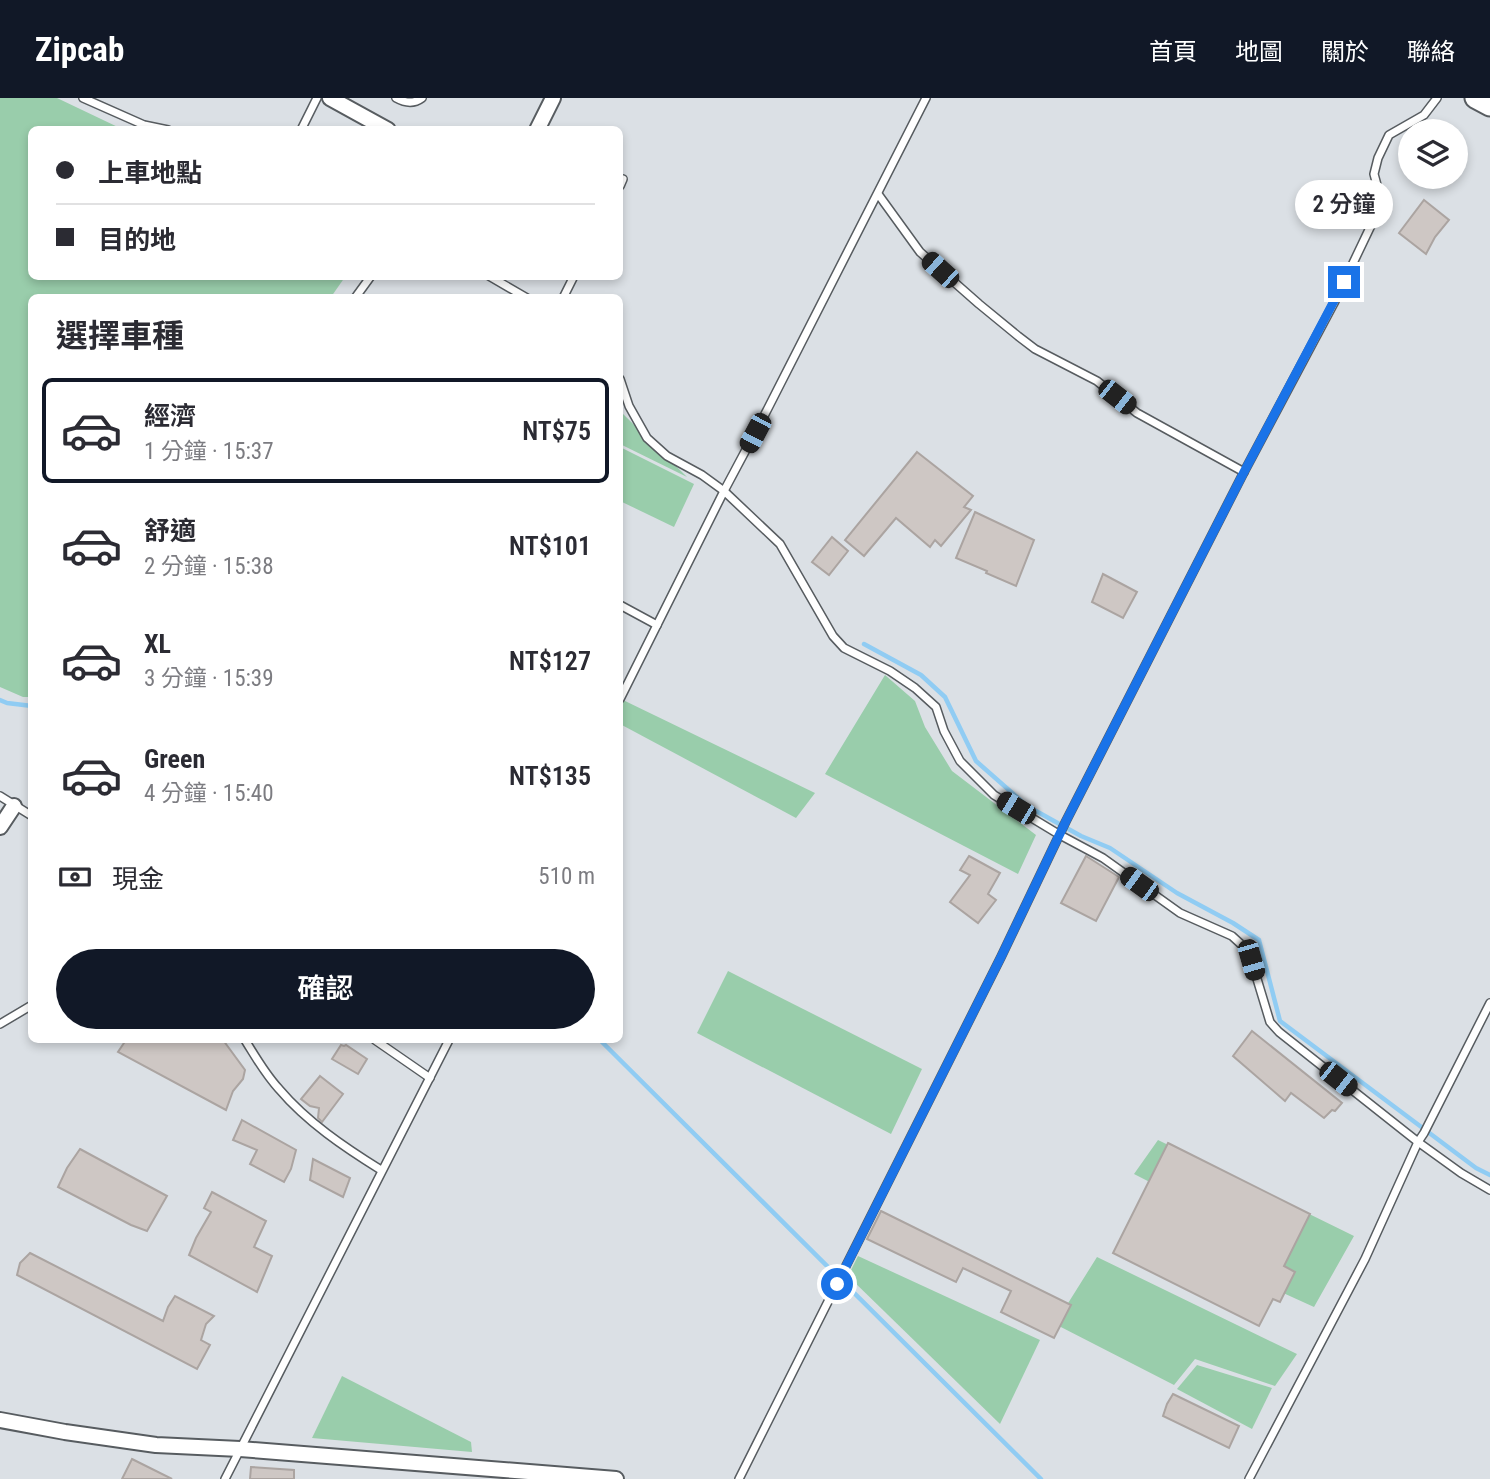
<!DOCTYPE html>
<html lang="zh-TW">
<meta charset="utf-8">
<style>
:root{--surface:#fff;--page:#f2f2f3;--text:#2b2b33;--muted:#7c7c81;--line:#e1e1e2;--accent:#111827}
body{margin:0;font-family:"Roboto Condensed","Noto Sans TC",sans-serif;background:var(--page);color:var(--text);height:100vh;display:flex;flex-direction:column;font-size:26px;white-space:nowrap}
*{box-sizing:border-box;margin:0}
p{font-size:23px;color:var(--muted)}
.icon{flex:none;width:38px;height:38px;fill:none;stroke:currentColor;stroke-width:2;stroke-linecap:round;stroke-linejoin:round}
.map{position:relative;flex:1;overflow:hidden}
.drawer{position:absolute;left:28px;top:196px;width:595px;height:749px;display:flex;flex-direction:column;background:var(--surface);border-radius:10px;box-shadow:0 4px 10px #0003}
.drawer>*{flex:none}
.banner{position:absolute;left:28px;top:28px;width:595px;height:154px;border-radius:10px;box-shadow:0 4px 10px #0003;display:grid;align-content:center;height:154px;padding:0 28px;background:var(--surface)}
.fabs{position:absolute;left:1398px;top:21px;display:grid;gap:14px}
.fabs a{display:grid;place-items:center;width:70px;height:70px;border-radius:50%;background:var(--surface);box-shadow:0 4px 10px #0003;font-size:35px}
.end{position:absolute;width:32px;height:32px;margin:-16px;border:9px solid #1a73e8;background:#fff;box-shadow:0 0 0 4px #fff}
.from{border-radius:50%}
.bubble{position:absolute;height:49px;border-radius:24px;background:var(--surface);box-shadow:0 4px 10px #0003;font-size:23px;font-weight:600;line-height:49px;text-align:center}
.car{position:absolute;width:21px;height:42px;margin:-21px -10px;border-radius:9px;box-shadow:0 0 5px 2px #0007;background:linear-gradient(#222 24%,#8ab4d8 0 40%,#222 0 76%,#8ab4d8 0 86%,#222 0)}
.banner b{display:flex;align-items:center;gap:24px;height:66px;font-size:26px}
.banner b+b{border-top:2px solid var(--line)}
.banner i{width:18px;height:18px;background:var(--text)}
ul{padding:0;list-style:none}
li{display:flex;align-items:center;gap:21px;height:105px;margin:0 14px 10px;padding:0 14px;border:4px solid transparent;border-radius:10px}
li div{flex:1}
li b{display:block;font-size:26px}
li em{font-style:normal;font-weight:600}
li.active{border-color:var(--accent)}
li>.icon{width:63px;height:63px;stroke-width:1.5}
h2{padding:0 28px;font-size:32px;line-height:84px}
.pay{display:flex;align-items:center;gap:18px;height:77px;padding:0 28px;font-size:26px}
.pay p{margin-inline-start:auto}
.button{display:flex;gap:14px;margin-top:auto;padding:14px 28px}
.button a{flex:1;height:80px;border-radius:42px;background:var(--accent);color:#fff;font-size:28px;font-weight:600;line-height:80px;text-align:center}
header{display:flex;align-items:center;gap:42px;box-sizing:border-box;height:98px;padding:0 35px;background:var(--accent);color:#fff}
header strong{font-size:33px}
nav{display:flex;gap:38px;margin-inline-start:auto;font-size:24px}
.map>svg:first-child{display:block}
.green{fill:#99cdab}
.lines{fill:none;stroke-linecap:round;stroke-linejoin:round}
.stream{stroke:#90ccf3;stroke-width:4.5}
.building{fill:#cec7c4;stroke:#aba4a1;stroke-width:2}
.lane-casing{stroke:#575c60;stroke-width:10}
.street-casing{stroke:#575c60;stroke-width:18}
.secondary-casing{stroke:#575c60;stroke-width:23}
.lane{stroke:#fff;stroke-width:7}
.street{stroke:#fff;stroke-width:14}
.secondary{stroke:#fff;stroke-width:19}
.route{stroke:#1a73e8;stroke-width:9}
</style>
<header>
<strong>Zipcab</strong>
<nav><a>首頁</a><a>地圖</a><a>關於</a><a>聯絡</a></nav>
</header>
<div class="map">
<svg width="1490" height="1381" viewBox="0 0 1490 1381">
<rect width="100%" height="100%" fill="#dbe0e5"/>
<g class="green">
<polygon points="0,0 57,0 122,31 32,32 32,178 345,179 331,199 32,200 31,599 23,599 0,589"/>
<polygon points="620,313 687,379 620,346"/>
<polygon points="620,349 694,386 674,429 620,403"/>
<polygon points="885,577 915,603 925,629 952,673 1036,737 1018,776 825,676"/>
<polygon points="623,602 815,695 796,720 620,626 620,610"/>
<polygon points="728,873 922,971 891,1036 697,935"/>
<polygon points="1158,1042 1354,1138 1314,1209 1259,1184 1277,1149 1134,1076"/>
<polygon points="858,1158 1040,1242 1000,1326 848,1178"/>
<polygon points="1097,1159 1297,1256 1275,1288 1195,1261 1174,1287 1055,1226"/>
<polygon points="1197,1267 1272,1290 1252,1331 1177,1291"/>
<polygon points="342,1278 471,1344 472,1354 312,1340"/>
</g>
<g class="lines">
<g class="stream">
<polyline points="864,546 921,577 945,599 976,663 1027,708 1081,738 1110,750 1177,795 1233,825 1259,842 1280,923 1476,1070 1490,1077"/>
<polyline points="0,602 7,605 32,608"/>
<polyline points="600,942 1041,1381"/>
</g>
</g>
<g class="building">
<polygon points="1424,102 1449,122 1435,139 1426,156 1399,135"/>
<polygon points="917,354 973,398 964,409 971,412 941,448 935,442 930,449 896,420 864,458 845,442"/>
<polygon points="975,414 1034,442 1016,488 986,475 987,473 956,460"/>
<polygon points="832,439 848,453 829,477 812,464"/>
<polygon points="1103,476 1137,494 1123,520 1092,504"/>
<polygon points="969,758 1000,775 988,796 996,802 978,825 950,804 970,777 960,772"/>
<polygon points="1086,758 1119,779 1096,823 1061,805"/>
<polygon points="1252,933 1342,1005 1335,1013 1332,1012 1324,1020 1291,995 1285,1003 1233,958"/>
<polygon points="126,942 223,942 245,972 243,981 233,993 226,1012 118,954"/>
<polygon points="341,947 344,948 346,947 367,961 358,976 332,961"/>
<polygon points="320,978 343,996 322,1024 318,1020 319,1010 310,1008 301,1001"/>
<polygon points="242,1022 296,1052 291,1071 284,1084 250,1066 257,1052 233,1042"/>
<polygon points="1168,1045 1310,1116 1284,1168 1295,1174 1280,1204 1273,1201 1259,1228 1113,1155"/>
<polygon points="80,1051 167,1098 147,1133 131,1127 58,1089 67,1070"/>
<polygon points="313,1061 350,1080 343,1099 310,1082"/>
<polygon points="212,1094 266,1123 254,1149 272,1158 257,1194 189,1157 196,1140 211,1114 204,1110"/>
<polygon points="881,1113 1071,1207 1054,1240 1001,1214 1011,1193 963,1170 956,1184 867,1141"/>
<polygon points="30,1155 163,1223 168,1209 175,1198 214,1218 206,1226 201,1242 210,1247 197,1271 17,1177 20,1165"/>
<polygon points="1173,1296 1239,1328 1229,1350 1163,1318 1167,1306"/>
<polygon points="132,1361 172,1381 122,1381"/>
<polygon points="251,1369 294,1372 294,1381 250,1381"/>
</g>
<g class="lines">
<g class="lane-casing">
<g id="lane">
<polyline points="83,0 144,27 168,32"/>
<path d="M396 0C405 5 414 6 422 0"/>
<polyline points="301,32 317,0"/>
<polyline points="620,88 623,81"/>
<polyline points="878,96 920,154 979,206 1018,238 1035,251 1097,283 1137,315 1244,374"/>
<polyline points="489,178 527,200"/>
<polyline points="355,200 371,178"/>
<polyline points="563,200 574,178"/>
<polyline points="620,281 629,308 647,340 667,358 702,377 724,393 780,446 833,538 844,550 890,573 915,590 936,609 944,633 960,663 994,697 1060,737 1103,760 1180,815 1232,838 1244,849 1251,861 1270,924 1279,934 1418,1044 1461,1075 1490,1092"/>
<polyline points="620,507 657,527"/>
<polyline points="620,601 724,393 765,316 926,0"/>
<polyline points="0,698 32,718"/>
<polyline points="0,926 32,907"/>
<path d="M245 942C255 958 265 976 279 991 307 1024 344 1049 381 1072"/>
<polyline points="375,942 430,980"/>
<polyline points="225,1381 449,942"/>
<polyline points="739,1381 1001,859 1066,723 1244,374 1334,205 1376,117 1380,98 1374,76 1378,60 1389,37 1424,17 1437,0"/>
<polyline points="1249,1381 1365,1161 1418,1044 1424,1035 1490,905"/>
</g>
</g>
<g class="street-casing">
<g id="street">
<polyline points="330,0 388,32"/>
<polyline points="537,32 553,0"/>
<polyline points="0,729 14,708"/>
<polyline points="0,1322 65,1334 156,1347 240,1351 616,1381"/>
</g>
</g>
<g class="secondary-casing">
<polyline id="secondary" points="1475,0 1490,8"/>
</g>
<use href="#lane" class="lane"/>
<use href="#street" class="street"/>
<use href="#secondary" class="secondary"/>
</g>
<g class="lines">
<polyline class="route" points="837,1186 1001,859 1066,723 1244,374 1344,184"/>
</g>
</svg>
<div class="fabs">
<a><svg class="icon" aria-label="layers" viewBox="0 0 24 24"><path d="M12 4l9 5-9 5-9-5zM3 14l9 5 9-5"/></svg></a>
</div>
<i class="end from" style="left:837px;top:1186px"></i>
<i class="end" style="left:1344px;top:184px"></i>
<div class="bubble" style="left:1295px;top:82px;width:98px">2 分鐘</div>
<i class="car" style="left:940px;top:172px;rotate:312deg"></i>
<i class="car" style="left:1117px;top:299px;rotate:128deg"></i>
<i class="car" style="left:755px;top:335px;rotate:208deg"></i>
<i class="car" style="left:1016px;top:710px;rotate:301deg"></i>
<i class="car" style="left:1139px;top:786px;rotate:306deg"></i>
<i class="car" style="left:1251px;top:862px;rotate:164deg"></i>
<i class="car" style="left:1338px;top:981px;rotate:128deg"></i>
<div class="banner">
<b><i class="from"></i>上車地點</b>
<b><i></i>目的地</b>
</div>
<section class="drawer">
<h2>選擇車種</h2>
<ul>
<li class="active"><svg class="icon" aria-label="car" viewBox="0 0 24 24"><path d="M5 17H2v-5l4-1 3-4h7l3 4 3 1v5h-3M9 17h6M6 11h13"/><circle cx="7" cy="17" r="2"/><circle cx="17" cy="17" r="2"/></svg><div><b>經濟</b><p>1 分鐘 · 15:37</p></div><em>NT$75</em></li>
<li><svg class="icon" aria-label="car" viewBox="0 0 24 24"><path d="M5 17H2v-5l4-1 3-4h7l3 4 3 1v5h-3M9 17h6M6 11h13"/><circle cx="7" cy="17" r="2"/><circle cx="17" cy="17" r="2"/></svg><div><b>舒適</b><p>2 分鐘 · 15:38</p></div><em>NT$101</em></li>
<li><svg class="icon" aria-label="car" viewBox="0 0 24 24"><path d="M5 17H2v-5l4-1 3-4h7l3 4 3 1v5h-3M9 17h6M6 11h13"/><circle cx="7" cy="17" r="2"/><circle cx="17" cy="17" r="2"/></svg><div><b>XL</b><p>3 分鐘 · 15:39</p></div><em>NT$127</em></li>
<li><svg class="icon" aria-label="car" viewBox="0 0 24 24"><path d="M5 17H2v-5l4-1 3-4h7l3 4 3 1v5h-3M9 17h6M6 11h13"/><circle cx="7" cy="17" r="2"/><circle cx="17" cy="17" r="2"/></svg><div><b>Green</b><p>4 分鐘 · 15:40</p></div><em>NT$135</em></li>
</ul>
<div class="pay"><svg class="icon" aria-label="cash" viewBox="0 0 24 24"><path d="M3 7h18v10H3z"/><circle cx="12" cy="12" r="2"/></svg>現金<p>510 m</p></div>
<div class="button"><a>確認</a></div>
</section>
</div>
